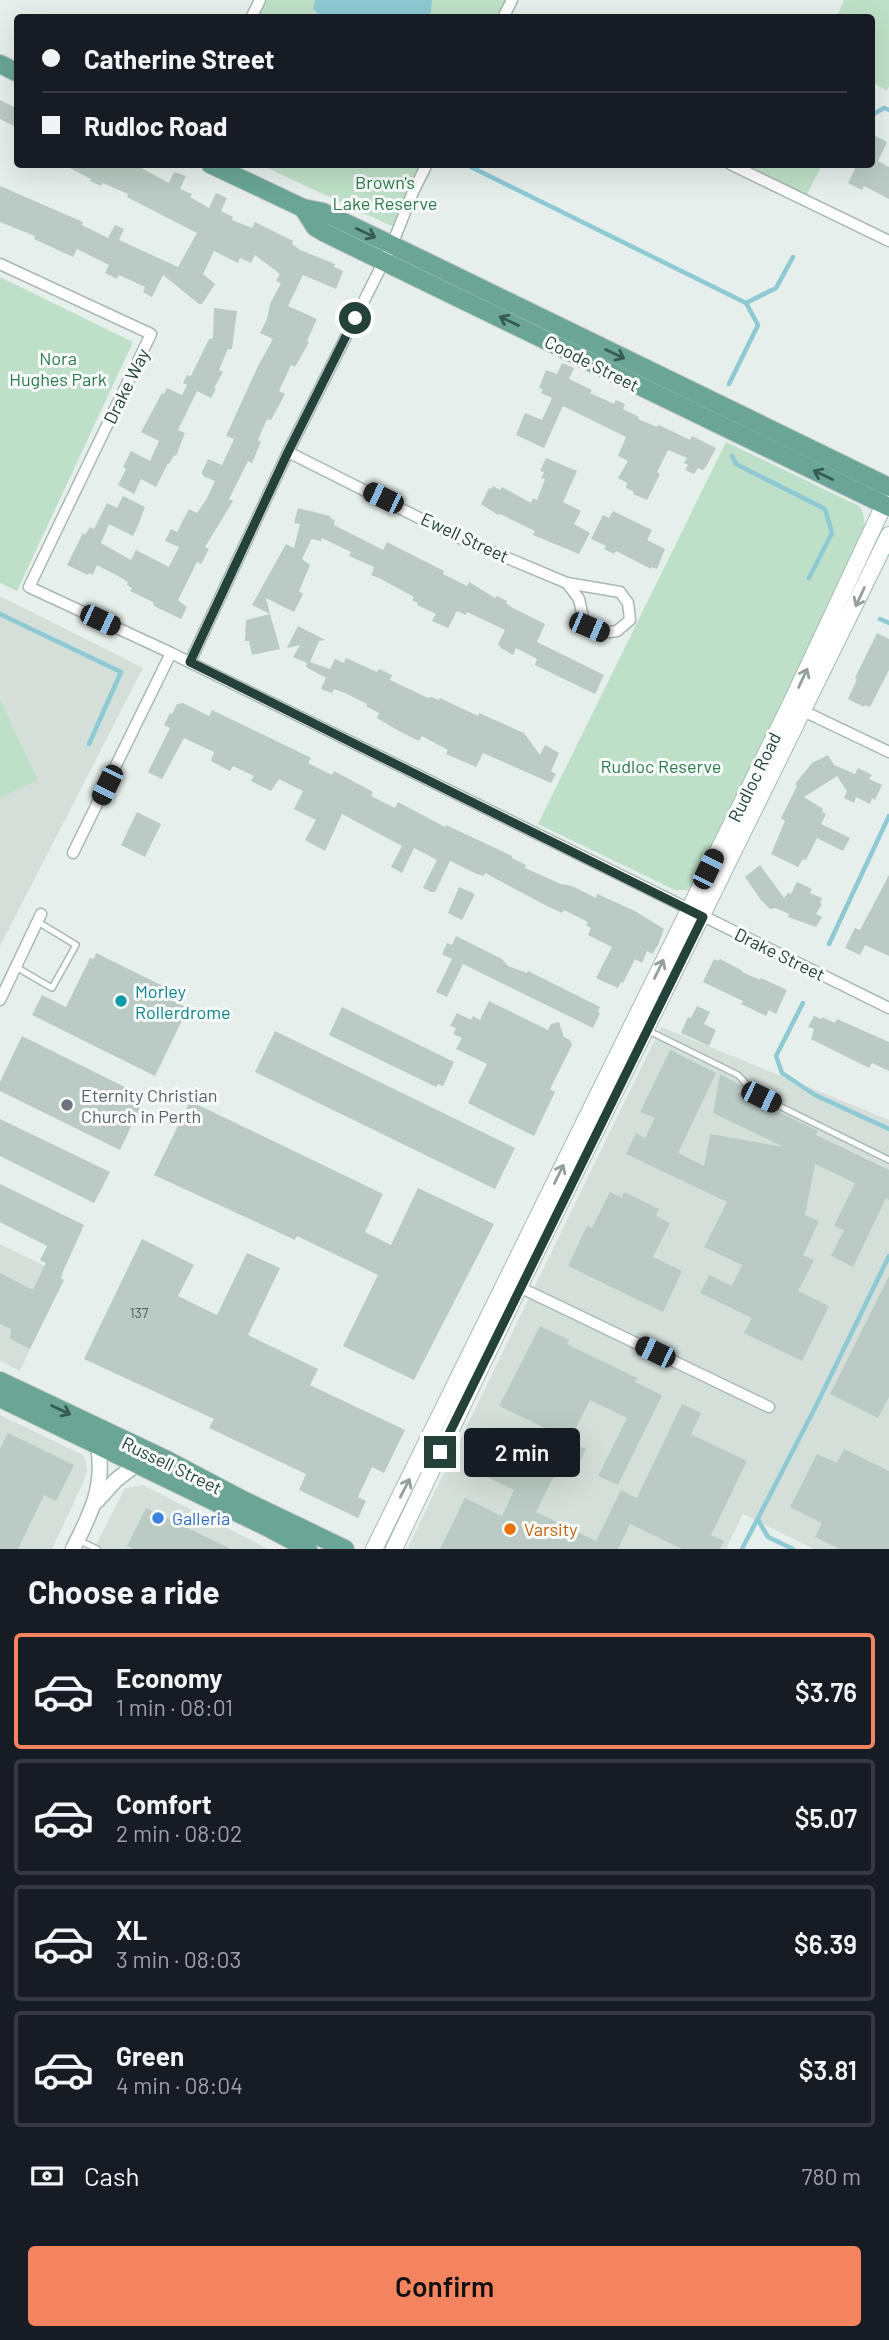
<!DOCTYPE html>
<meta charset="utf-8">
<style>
:root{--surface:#171b24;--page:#242831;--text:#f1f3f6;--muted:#9ea1a6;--line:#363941;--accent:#f4845f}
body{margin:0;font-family:Barlow,sans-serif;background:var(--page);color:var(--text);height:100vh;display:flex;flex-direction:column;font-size:26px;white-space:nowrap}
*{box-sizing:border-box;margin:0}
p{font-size:23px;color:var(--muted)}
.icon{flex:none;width:38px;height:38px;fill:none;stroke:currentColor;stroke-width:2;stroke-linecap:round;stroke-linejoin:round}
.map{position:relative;height:1549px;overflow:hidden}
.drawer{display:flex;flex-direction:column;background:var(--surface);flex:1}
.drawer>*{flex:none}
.guide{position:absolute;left:14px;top:14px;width:861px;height:154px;border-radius:7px;box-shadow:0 7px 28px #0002;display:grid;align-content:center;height:154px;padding:0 28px;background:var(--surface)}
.end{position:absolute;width:32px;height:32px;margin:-16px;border:9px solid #24423a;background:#fff;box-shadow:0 0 0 4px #fff}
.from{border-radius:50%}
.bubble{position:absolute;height:49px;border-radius:7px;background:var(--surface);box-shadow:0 7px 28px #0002;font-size:23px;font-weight:600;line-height:49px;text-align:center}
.car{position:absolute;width:21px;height:42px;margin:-21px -10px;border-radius:9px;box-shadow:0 0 5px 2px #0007;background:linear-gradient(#222 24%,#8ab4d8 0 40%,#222 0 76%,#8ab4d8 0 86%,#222 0)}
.guide b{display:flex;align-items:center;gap:24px;height:66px;font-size:26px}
.guide b+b{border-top:2px solid var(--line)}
.guide i{width:18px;height:18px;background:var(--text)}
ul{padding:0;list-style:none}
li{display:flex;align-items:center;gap:21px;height:116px;margin:0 14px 10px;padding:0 14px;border:4px solid var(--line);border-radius:7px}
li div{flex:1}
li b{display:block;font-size:26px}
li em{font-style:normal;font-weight:600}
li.active{border-color:var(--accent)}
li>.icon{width:63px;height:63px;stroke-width:1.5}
h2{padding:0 28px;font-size:32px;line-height:84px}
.pay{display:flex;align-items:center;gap:18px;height:77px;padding:0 28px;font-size:26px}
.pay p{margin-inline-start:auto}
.action{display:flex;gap:14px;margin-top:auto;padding:14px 28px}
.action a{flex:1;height:80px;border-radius:7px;background:var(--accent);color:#111;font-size:28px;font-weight:600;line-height:80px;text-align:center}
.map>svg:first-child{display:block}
.built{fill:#d4dfda}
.green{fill:#bfe0c8}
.water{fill:#8ec9d4}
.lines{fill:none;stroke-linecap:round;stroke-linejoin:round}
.stream{stroke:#8ec9d4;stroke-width:4.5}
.building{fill:#bbcac4}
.service-casing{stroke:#a8b8b2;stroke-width:8}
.minor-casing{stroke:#a8b8b2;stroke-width:13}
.tertiary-casing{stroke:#a8b8b2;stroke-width:17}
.secondary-casing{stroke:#a4bbb3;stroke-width:18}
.primary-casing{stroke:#c2cac8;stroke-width:20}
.service{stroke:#fff;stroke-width:5}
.minor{stroke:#fff;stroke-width:10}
.tertiary{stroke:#fff;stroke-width:14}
.secondary{stroke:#fff;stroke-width:16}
.primary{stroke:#6aa596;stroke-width:18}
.oneway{stroke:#365b51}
.oneway2{stroke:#92a09c}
.route{stroke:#24423a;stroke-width:9}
.culture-dot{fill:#0f9aa8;stroke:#f7fbf9;stroke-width:2.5}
.worship-dot{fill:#6b7280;stroke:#f7fbf9;stroke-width:2.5}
.shop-dot{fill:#3f7fe0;stroke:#f7fbf9;stroke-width:2.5}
.food-dot{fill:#e8710a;stroke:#f7fbf9;stroke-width:2.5}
.labels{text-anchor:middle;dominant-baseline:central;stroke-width:6;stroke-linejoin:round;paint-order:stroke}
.number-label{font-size:14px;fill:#4a645c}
.park-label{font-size:18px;fill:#2d7a4b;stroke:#f7fbf9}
.street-label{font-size:18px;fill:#24423a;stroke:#f7fbf9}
.culture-label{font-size:18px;fill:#0d838f;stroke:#f7fbf9;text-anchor:start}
.worship-label{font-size:18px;fill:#5b616d;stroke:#f7fbf9;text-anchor:start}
.shop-label{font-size:18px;fill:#366cbe;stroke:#f7fbf9;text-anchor:start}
.food-label{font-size:18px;fill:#c56008;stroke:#f7fbf9;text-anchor:start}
</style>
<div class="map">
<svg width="889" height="1549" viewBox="0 0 889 1549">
<rect width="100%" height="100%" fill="#e6efeb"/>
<g class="built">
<polygon points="0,596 143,668 0,946"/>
<polygon points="661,1027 889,1120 889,1549 814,1549 743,1514 726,1549 407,1549"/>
<polygon points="0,1244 63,1275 20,1371 0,1361"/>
<polygon points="0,1415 83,1455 86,1462 87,1471 83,1483 52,1549 0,1549"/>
<polygon points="143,1485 268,1549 94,1549 125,1488"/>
</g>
<g class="green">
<polygon points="265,0 512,0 503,17 256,18"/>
<polygon points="844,0 889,0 889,86 887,91 872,82 872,18 837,17"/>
<polygon points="738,164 822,165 804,200"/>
<polygon points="261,165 428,165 398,229"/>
<polygon points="0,277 133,342 17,591 0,583"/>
<polygon points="726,442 859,506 863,513 865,528 830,613 691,890 675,890 538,824"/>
<polygon points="0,700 38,780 0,798"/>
</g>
<polygon class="water" points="315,0 432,0 430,18 323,17 313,9"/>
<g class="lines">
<g class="stream">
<polyline points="872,115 884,108 889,110"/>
<polyline points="471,167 746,303 758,325 729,384"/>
<polyline points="746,303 776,288 793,257"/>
<polyline points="732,456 736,464 825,509 832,533 809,578"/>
<polyline points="0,614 121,672 89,744"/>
<polyline points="880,619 889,623"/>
<polyline points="829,944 889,816"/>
<polyline points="803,1003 776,1056 782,1073 815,1095 889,1129"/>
<polyline points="758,1520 768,1537 793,1549"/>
<polyline points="742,1549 817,1404 889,1256"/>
</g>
</g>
<g class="building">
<polygon points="0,100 18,109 18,128 0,119"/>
<polygon points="872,134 887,142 878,161 889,167 889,199 864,186 862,190 848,183 857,164 872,164"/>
<polygon points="62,164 134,164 169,183 174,172 186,176 180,189 192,194 190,197 209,208 216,193 227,198 221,211 233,217 232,220 252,228 255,222 293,241 292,244 300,250 335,264 334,267 343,271 336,289 303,275 288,306 317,319 307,341 309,342 295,367 291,365 279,391 285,394 271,420 267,419 258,440 261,442 252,463 248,461 229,499 233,501 205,547 209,549 201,564 197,562 178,600 187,607 181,619 154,606 153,602 130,591 132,588 127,585 128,582 116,575 97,565 93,575 89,573 88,575 67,565 83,533 85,535 90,527 94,529 107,503 117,508 123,496 145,507 139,523 133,536 109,524 101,543 131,560 136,550 169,567 179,547 165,541 171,529 177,532 189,509 197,513 206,500 215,481 203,476 202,472 208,459 222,465 234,439 226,436 259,364 273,339 260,333 267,319 270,304 281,283 276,281 280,274 255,255 251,263 240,258 238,263 214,251 203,274 215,284 202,304 199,304 163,275 152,297 143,292 145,287 119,275 117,279 105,273 109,265 77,249 73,257 34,239 35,236 0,222 0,186 83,222 82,225 108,238 115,225 124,229 119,240 178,267 197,233 127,197 128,194 103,183 101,186 90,181 91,179"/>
<polygon points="214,308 237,311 232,349 228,349 219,370 223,372 214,388 216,389 211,398 197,391 178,430 185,433 176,456 174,455 169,464 168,463 156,487 141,479 134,494 118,485 126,469 123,467 131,451 150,461 159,441 141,432 162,393 164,394 167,388 182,395 187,385 183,383 187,375 191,376 209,339 213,338"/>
<polygon points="562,363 574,368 569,379 592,390 590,393 614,404 616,400 625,404 623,409 639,417 638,419 657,427 659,425 690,440 692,436 716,448 707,465 703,470 698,468 694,474 685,470 688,465 684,463 687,458 668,450 657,472 660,474 647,500 633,494 634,492 626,488 627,483 618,478 628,461 618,456 626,437 563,406 544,448 516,435 525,413 542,420 552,398 541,393 543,389 539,388 546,370 557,374"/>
<polygon points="546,458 577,471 563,502 581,511 574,524 590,533 579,554 533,535 535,531 500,514 498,515 481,504 489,488 491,489 493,486 500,490 502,487 531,503 533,498 537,500 545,479 541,478 544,472 540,471"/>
<polygon points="298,508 330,516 330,518 335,520 334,525 383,550 387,542 444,571 443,574 467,586 469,582 495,598 497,596 507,601 506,603 511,607 545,624 537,642 604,675 595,694 535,665 537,659 516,648 513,655 501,648 498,644 505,630 467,612 466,615 457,611 448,628 432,621 436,614 417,605 418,603 412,600 414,597 381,579 371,575 374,567 349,556 351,552 322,538 321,541 313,539 311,540 302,559 310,565 299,591 303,594 294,612 266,598 270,614 252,605 286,544 294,548 300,524 294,523"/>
<polygon points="613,511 652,530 647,540 665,549 657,569 651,567 651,569 616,551 614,554 604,549 606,546 591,539 603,515 609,518"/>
<polygon points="270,614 280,649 252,655 249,641 245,641 246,620"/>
<polygon points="298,626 325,640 319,641 310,662 330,669 335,659 344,663 346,658 377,672 379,669 392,675 390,680 428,698 431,697 439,700 440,698 478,716 479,713 524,733 540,755 545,745 559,753 551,771 556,774 551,783 483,753 476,767 446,754 448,750 422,736 419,741 397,730 377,718 379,713 366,706 367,704 345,693 334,689 332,693 321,689 326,678 306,667 307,663 293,657 300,645 287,648"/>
<polygon points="877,633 889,639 889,670 870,707 865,705 864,707 848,699 857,679 855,678"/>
<polygon points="183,703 209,716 212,710 297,751 311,758 308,763 332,775 334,771 373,792 371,796 395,808 398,802 445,827 446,825 512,856 512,858 526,865 525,868 563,885 564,884 574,887 596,898 597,894 635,911 664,929 658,945 652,954 647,951 642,963 635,959 623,983 621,982 618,988 596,978 612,947 588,935 591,928 586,925 588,922 564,910 562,913 543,904 485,873 484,876 477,874 450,861 435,892 431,892 423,888 437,860 414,848 402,873 391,867 402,846 342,814 325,851 305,840 316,820 294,809 303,791 279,779 271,791 251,781 254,776 233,766 230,771 211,761 214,752 184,738 162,779 148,772 170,728 164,725 170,713 172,714 177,704"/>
<polygon points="828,755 834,765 855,774 858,768 872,775 869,779 882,785 875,800 872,798 870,804 856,797 854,803 844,798 847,791 837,776 804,797 823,809 822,812 826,814 821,824 850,838 843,851 817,838 806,860 803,859 798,867 771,854 785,821 781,818 797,786 795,784 812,763"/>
<polygon points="137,812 161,824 145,857 121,845"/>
<polygon points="760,865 784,898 788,893 791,894 797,882 812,889 810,893 822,898 820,903 822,904 816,914 822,917 816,927 788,917 789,914 776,908 770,909 761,900 745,877"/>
<polygon points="889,875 889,956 865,945 860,955 845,948 855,928 860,930"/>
<polygon points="459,887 475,894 462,920 448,913"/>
<polygon points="456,936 502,959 508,966 527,973 528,971 600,1007 598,1012 600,1013 593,1028 463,964 447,997 436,992 452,959 442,954 447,943 452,945"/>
<polygon points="96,953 169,989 166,994 170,996 169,999 188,1008 155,1076 32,1015 42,995 66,1007 90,958 94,959"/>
<polygon points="714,959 718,961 720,959 743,971 742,972 760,980 761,978 787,990 776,1014 769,1010 766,1016 741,1004 743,1001 703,982"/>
<polygon points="489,1001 548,1030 551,1024 559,1022 564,1037 570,1040 572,1045 550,1089 555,1092 534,1136 468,1103 487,1064 456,1049 462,1038 453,1034 456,1028 450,1026 457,1013 471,1020 473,1016 480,1020"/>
<polygon points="697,1006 710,1012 704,1024 716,1030 709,1046 681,1033 688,1017 691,1018"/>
<polygon points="342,1007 454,1062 443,1086 438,1084 436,1087 329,1035"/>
<polygon points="814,1016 821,1019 822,1017 835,1023 837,1019 889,1042 889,1071 872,1063 869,1068 811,1039 814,1029 808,1027"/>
<polygon points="275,1031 515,1148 495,1189 255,1072"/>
<polygon points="22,1036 145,1097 120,1150 0,1091 0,1082"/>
<polygon points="670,1050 716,1073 678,1153 704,1166 710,1134 784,1147 713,1113 720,1074 739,1084 741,1086 737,1092 818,1131 816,1135 889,1170 889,1200 886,1198 853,1267 831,1256 844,1230 834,1226 855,1183 815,1164 805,1215 819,1221 803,1255 814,1260 798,1291 829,1306 802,1361 744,1333 752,1318 700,1293 709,1275 732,1286 742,1265 704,1247 727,1202 626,1154 636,1133 645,1138 655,1118 640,1112"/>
<polygon points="190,1101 383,1194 365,1232 391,1245 418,1188 494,1224 414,1380 343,1346 378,1275 297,1236 295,1240 154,1175"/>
<polygon points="0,1119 110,1172 94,1203 0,1156"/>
<polygon points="0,1184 84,1225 60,1278 64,1280 30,1349 10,1339 11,1329 0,1324 0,1273 33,1290 46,1263 40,1260 47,1246 0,1222"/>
<polygon points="610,1192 622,1198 624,1192 659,1209 656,1216 670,1223 653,1257 682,1271 663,1312 568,1266 587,1226 592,1228"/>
<polygon points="142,1239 194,1265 178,1296 217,1315 247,1253 280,1268 248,1335 318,1369 310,1385 405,1430 384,1473 372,1467 358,1497 366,1501 358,1518 299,1490 306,1474 209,1428 214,1419 84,1359"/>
<polygon points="889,1276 889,1397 878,1418 830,1394"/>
<polygon points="540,1326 569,1340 567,1344 637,1378 635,1382 662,1395 618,1485 598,1476 627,1418 590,1400 570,1440 499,1406"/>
<polygon points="682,1404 701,1413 691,1434 747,1461 711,1535 724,1541 720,1549 682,1549 630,1524 618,1549 440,1549 465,1498 502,1516 514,1490 467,1467 482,1439 517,1457 522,1447 559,1466 536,1512 596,1541 621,1490 637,1498"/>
<polygon points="8,1433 74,1465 56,1501 44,1495 18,1549 0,1549 0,1449"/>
<polygon points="568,1441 586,1449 577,1467 559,1458"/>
<polygon points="844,1449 889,1471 889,1549 840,1549 815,1537 822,1523 790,1507 817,1454 837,1463"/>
<polygon points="146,1508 231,1549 134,1549 127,1546"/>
</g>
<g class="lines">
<g class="service-casing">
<g id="service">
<polyline points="16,967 52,988 76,945 38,922"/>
<path d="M647 1030 738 1075C749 1085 745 1088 761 1097L889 1160"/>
<polyline points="78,1540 97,1549"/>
</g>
</g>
<g class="minor-casing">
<g id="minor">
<polyline points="251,18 260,0"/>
<polyline points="503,18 512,0"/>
<polyline points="730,164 889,241"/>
<polyline points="0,264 151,334 29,587 171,653 889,1008"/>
<polyline points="288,452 455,536 567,583 620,592 628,603 630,620 617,631 602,633 589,627 583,617 579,599 567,583"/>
<polyline points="190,662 288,452 392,245 413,192 427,164"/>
<polyline points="797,708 889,752"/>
<polyline points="73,853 171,653"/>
<polyline points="0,1000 41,914"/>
<polyline points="513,1284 769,1407"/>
</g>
</g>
<g class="tertiary-casing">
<g id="tertiary">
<polyline points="96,1502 116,1480 137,1464"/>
<path d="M73 1549C91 1513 105 1487 98 1445"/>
</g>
</g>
<g class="secondary-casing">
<g id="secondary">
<polyline points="374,1549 790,705 889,494"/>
<polyline points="394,1549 519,1287 889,535"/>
</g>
</g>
<g class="primary-casing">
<g id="primary">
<polyline points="0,64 18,73"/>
<polyline points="210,164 303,208 323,212 392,245 889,487"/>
<polyline points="303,208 315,227 325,233 889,507"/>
<polyline points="0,1381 167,1460 241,1499 345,1549"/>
<polyline points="0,1398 269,1528 308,1549"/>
</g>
</g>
<use href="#service" class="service"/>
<use href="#minor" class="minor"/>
<use href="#tertiary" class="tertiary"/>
<use href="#secondary" class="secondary"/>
<use href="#primary" class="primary"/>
</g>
<defs><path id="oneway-shaft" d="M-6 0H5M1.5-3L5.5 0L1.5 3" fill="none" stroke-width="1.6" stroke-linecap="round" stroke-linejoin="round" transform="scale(1.75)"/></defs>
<g class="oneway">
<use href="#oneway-shaft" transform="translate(366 233) rotate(25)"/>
<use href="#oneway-shaft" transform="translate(509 321) rotate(-154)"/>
<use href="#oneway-shaft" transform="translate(615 354) rotate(26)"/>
<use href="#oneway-shaft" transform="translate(823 475) rotate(-155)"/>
<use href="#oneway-shaft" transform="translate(61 1410) rotate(26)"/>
</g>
<g class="oneway2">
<use href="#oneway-shaft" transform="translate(860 597) rotate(115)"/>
<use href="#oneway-shaft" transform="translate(803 678) rotate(-65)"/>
<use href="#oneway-shaft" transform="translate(659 969) rotate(-64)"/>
<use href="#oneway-shaft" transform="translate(559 1174) rotate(-64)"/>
<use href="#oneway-shaft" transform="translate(405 1488) rotate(-63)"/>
</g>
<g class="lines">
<polyline class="route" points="355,318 288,452 190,662 703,917 440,1452"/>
</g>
<circle class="culture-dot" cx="121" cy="1001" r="7"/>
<circle class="worship-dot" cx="67" cy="1105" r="7"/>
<circle class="shop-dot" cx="158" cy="1518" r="7"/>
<circle class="food-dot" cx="510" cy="1529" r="7"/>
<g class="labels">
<g class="number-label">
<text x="139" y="1312">137</text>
</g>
<g class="park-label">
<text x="385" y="182">Brown's<tspan x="385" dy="21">Lake Reserve</tspan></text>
<text x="58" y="358">Nora<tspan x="58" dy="21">Hughes Park</tspan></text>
<text x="661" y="766">Rudloc Reserve</text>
</g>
<g class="street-label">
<text transform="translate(592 363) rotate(27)">Coode Street</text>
<text transform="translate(126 386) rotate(-64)">Drake Way</text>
<text transform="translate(465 537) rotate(25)">Ewell Street</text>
<text transform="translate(754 777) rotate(-64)">Rudloc Road</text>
<text transform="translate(780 954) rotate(26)">Drake Street</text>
<text transform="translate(172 1465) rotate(26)">Russell Street</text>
</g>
<g class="culture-label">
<text x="135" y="991">Morley<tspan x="135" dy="21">Rollerdrome</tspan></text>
</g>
<g class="worship-label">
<text x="81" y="1095">Eternity Christian<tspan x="81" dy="21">Church in Perth</tspan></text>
</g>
<g class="shop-label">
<text x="172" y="1518">Galleria</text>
</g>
<g class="food-label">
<text x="524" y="1529">Varsity</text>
</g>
</g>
</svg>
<i class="end from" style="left:355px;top:318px"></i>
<i class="end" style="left:440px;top:1452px"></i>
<div class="bubble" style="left:464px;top:1428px;width:116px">2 min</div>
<i class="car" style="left:383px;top:498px;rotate:296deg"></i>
<i class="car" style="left:100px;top:620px;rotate:115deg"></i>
<i class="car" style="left:589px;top:627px;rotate:113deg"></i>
<i class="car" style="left:107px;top:785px;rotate:206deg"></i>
<i class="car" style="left:708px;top:869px;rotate:26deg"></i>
<i class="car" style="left:761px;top:1097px;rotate:116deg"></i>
<i class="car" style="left:655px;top:1352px;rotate:296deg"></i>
<div class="guide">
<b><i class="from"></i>Catherine Street</b>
<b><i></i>Rudloc Road</b>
</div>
</div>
<section class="drawer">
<h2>Choose a ride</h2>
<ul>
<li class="active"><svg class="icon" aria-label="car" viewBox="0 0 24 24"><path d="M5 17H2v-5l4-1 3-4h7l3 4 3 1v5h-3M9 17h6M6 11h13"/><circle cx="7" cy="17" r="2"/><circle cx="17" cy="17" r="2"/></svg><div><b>Economy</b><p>1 min · 08:01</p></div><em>$3.76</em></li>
<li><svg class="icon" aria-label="car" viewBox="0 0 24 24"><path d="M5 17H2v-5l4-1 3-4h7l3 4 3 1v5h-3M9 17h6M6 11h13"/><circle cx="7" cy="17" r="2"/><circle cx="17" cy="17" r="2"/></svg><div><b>Comfort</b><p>2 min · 08:02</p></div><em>$5.07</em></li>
<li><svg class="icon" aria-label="car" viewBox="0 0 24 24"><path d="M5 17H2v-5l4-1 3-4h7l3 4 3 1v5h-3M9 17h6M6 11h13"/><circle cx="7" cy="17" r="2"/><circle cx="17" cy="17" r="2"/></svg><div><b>XL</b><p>3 min · 08:03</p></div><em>$6.39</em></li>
<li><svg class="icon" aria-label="car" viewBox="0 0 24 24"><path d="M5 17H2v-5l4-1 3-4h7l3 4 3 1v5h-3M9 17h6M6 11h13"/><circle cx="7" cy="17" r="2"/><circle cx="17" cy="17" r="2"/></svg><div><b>Green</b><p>4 min · 08:04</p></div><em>$3.81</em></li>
</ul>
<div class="pay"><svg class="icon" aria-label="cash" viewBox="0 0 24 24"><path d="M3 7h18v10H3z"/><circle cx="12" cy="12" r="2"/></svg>Cash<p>780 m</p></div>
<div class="action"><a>Confirm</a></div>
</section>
